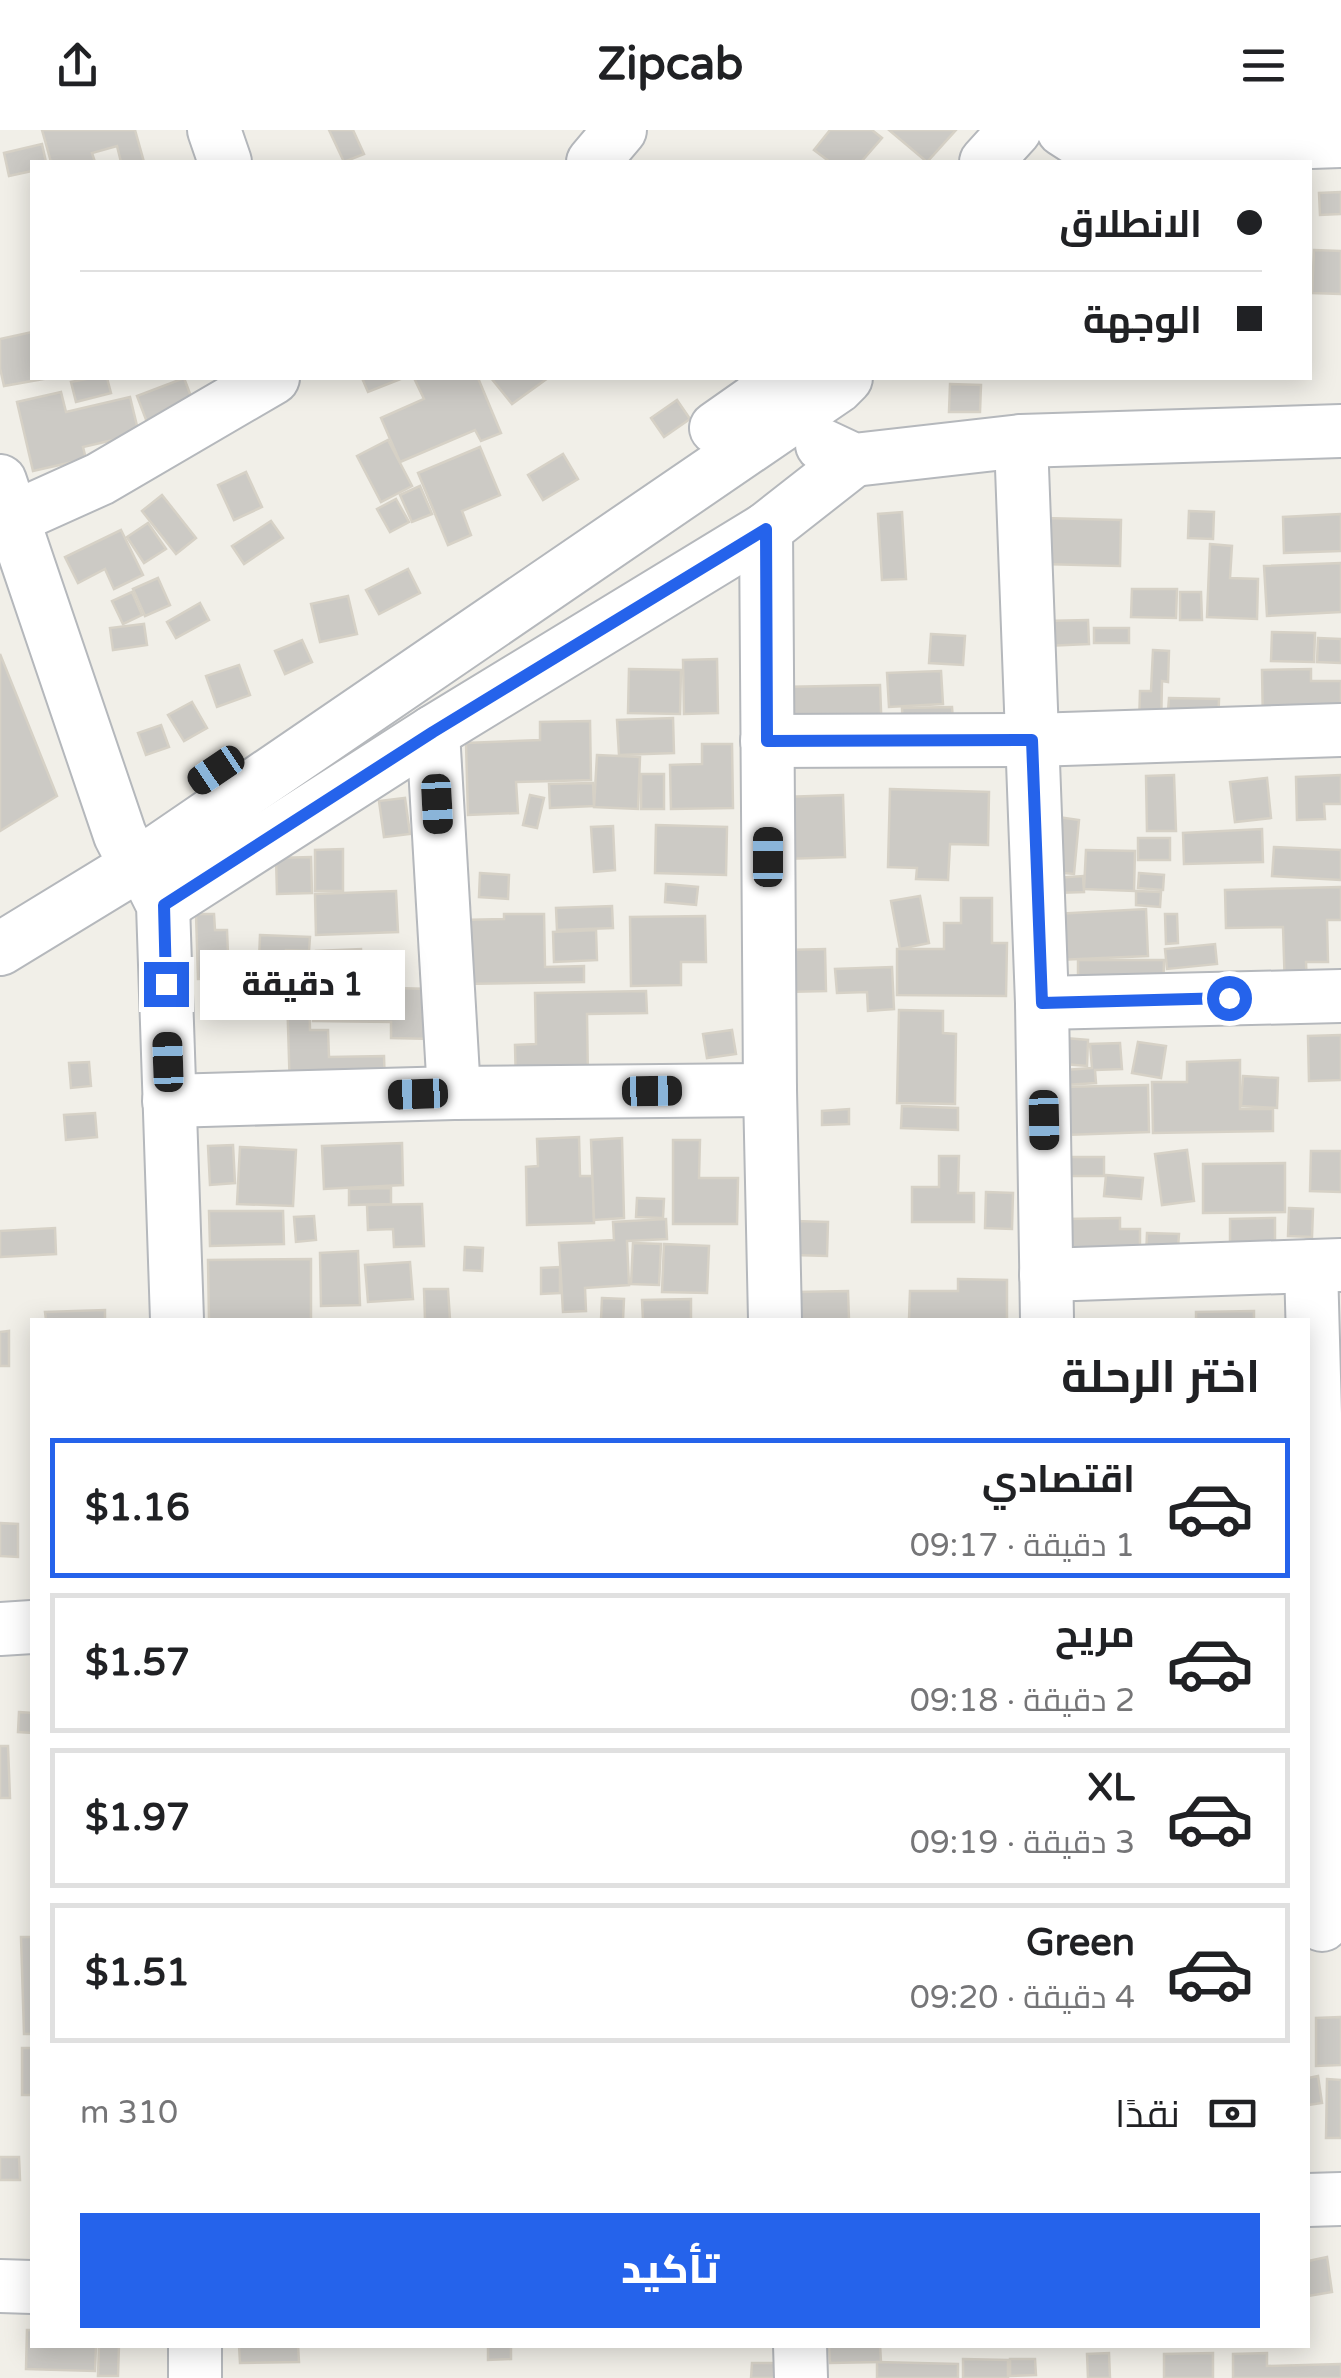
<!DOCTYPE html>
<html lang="ar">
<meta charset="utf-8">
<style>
:root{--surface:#fff;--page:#f2f2f2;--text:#202124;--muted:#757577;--line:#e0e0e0;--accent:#2563eb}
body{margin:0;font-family:"Varela Round",Cairo,sans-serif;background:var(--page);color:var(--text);direction:rtl;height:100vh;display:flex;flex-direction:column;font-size:38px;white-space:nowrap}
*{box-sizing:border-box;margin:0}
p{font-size:32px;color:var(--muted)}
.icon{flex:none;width:55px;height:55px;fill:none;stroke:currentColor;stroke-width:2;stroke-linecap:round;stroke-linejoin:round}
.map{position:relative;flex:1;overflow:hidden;direction:ltr}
.drawer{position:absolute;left:30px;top:1188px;width:1280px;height:1030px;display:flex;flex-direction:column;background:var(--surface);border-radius:0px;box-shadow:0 5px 25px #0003;direction:rtl}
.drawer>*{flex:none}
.guide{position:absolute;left:30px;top:30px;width:1282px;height:220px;border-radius:0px;box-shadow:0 5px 25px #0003;direction:rtl;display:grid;align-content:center;height:220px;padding:0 50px;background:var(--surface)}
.end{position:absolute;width:45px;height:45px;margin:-22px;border:12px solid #2563eb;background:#fff;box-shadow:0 0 0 5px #fff}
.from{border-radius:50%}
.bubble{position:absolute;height:70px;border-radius:0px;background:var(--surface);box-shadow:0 5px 25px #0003;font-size:32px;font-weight:800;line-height:70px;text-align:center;direction:rtl}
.car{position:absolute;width:30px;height:60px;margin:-30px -15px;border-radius:12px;box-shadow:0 0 8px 2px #0007;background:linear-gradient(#222 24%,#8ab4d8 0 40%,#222 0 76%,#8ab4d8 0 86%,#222 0)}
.guide b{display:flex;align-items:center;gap:35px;height:95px;font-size:38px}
.guide b+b{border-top:2px solid var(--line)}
.guide i{width:25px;height:25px;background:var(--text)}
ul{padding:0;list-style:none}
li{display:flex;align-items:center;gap:30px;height:140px;margin:0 20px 15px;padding:0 30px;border:5px solid var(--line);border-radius:0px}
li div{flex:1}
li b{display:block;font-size:38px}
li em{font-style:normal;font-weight:800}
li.selected{border-color:var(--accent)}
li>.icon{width:90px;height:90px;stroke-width:1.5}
h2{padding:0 50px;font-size:45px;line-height:120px}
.pay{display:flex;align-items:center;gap:25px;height:110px;padding:0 50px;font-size:38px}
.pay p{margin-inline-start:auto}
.primary-button{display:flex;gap:20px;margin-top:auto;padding:20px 50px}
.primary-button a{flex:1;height:115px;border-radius:0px;background:var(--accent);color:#fff;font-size:40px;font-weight:800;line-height:115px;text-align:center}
header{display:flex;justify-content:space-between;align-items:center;height:130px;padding:0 50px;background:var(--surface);font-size:45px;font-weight:800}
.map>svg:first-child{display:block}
.building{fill:#cccac5;stroke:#d6d1c6;stroke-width:2.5}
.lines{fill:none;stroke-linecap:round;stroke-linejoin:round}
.minor-casing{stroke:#b5b8bc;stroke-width:56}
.minor{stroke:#fff;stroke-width:52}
.route{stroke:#2563eb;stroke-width:12}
</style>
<header><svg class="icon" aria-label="menu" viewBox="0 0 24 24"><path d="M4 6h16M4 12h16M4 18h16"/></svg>Zipcab<svg class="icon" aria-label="share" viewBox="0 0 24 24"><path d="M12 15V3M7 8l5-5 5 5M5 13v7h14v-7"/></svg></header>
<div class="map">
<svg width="1341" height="2248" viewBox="0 0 1341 2248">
<rect width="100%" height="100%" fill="#f1efe8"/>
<g class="building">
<polygon points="42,0 135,0 144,32 121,32 117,16 92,23 95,32 51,32"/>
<polygon points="329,0 353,0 364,24 344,32"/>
<polygon points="830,0 872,0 882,8 861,32 830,32 814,20"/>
<polygon points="889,0 956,0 927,32"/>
<polygon points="42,14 46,32 32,32 32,41 9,46 4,23"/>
<polygon points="1341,62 1341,84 1320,85 1319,63"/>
<polygon points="1314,120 1341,121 1341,164 1312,163"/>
<polygon points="32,202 32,248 49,248 4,256 0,238 0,209"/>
<polygon points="91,248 107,248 111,263 76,272 71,252"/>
<polygon points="184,248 200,290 153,308 137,266"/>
<polygon points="362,248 403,248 368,262"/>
<polygon points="414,248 478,248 501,303 481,311 475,300 400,332 381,288 424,269"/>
<polygon points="491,248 548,248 512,274"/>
<polygon points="950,254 981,255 980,282 949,282"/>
<polygon points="61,262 66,282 130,267 139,304 83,317 86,329 33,341 17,272"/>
<polygon points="677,270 690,289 664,307 651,288"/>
<polygon points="388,310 412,356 381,372 357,326"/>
<polygon points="480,317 500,365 462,381 471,405 448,415 418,343"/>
<polygon points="563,324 578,349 543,370 528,345"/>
<polygon points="246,342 262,377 234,390 218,355"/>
<polygon points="420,356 432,384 412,392 400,365"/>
<polygon points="162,365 196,408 176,424 142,381"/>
<polygon points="396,369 409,392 390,402 377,379"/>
<polygon points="1189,381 1214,382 1213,409 1188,408"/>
<polygon points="902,382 906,449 882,450 878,384"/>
<polygon points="1341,384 1341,421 1284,423 1283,387"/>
<polygon points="1044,388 1121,390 1120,436 1042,434"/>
<polygon points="271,391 283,408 244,434 232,416"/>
<polygon points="148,393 166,419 144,433 127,407"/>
<polygon points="121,400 143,445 114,459 105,439 78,453 65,427"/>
<polygon points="1210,414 1232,416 1230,448 1258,449 1257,489 1207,487"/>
<polygon points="1341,433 1341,482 1267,486 1264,436"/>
<polygon points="408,439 420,463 379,484 366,460"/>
<polygon points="158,448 170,475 145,486 133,459"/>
<polygon points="1132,459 1177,459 1176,488 1131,487"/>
<polygon points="132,462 142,485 123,494 112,471"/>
<polygon points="1180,462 1201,462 1202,490 1180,490"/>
<polygon points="348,466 357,504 320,512 311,474"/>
<polygon points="200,473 209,490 176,508 167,492"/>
<polygon points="1088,490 1089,514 1045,516 1044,491"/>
<polygon points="144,494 147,515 113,520 110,498"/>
<rect x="1094" y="498" width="35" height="15"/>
<polygon points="1272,502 1315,503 1314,532 1271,531"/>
<polygon points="931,504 965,506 963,535 929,533"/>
<polygon points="1318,508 1341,509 1341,533 1317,532"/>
<polygon points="302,510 312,532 285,544 275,521"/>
<polygon points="1153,520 1169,521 1168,552 1162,551 1161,598 1139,597 1140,561 1151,561"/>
<polygon points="0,524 57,666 0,701"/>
<polygon points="717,529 718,583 684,584 683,530"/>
<polygon points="239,535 250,565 217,577 206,546"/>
<polygon points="629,539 681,540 680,584 628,583"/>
<polygon points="1311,539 1311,551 1341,551 1341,594 1263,595 1262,540"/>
<polygon points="941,541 943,574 889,577 887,543"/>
<polygon points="880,555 882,606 778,608 778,557"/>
<polygon points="1169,568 1219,569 1218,597 1167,595"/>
<polygon points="192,572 207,598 184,611 168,585"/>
<polygon points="952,577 954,603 903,605 902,578"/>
<polygon points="673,588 674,623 619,625 617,590"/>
<polygon points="590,591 591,650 516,652 518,683 468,685 466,613 540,610 540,592"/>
<polygon points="161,595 169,617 146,625 138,603"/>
<polygon points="702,614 732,614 733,678 671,679 670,635 702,634"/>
<polygon points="597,625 640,627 638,679 594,677"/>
<rect x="641" y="644" width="23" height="35"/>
<polygon points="1174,645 1176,701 1147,701 1146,646"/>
<polygon points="1341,645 1341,674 1324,674 1325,689 1297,690 1296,647"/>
<polygon points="1267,648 1271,688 1235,692 1230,652"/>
<polygon points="593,653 594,676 550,678 549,654"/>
<polygon points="890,659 989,662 988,715 950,714 948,750 916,749 917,738 888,737"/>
<polygon points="530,665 544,668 537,698 523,695"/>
<polygon points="843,665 845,727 783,729 782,667"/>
<polygon points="405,668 410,704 384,707 379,671"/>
<polygon points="1058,687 1079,690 1074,744 1053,742"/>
<polygon points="656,695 727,697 726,745 655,743"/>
<polygon points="613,696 615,740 594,742 591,697"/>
<polygon points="1262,699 1263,732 1184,734 1183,703"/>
<rect x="1138" y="708" width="32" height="22"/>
<polygon points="1274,717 1341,720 1341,750 1272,746"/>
<polygon points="343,719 343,761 315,761 315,720"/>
<polygon points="1086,720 1135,721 1134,761 1084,759"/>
<polygon points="311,727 312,763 277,764 276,728"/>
<polygon points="480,743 509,745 508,769 479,767"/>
<polygon points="1139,743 1164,745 1163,760 1138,758"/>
<polygon points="1083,746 1084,762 1055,763 1054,748"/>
<polygon points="666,754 698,757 696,775 665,772"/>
<polygon points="1341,757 1341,790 1327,790 1328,832 1306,832 1307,858 1285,859 1283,797 1226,798 1225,760"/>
<polygon points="396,761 398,802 316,805 315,764"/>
<polygon points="1136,761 1161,762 1160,777 1136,775"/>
<polygon points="920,766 929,813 900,819 891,771"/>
<polygon points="961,768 992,768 992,813 1007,813 1006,866 897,865 897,819 944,819 944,793 961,793"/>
<polygon points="612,776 613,798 557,800 556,778"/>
<polygon points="1146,779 1148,826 1057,830 1055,784"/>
<polygon points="196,784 214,784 215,800 227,800 229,848 198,849"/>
<polygon points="504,784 544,784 545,837 584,836 584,852 462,854 461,790 504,789"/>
<polygon points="1165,784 1177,784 1178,813 1166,814"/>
<polygon points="705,786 706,832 681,832 681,855 631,856 630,787"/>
<polygon points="596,800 597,830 554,832 553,802"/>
<polygon points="260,805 310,807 309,821 286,820 285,856 258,855"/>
<polygon points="1215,814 1217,834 1167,839 1165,819"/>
<polygon points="361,819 362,850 318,853 316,821"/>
<polygon points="825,819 826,861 785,862 784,820"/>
<polygon points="290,824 310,826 308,845 289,843"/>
<polygon points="1078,830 1164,830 1163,866 1078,865"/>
<polygon points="892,837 894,879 868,881 867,862 837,863 835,839"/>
<polygon points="313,856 433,859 432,909 391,908 391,892 313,891"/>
<polygon points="646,861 647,883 587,884 588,953 516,955 515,915 536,914 535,863"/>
<polygon points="287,863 309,863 310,900 328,900 329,927 384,926 385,958 290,961"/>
<polygon points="899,880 943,881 943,903 956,904 955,974 897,973"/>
<polygon points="732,900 736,924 707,928 703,904"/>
<polygon points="1341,905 1341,950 1309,951 1308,906"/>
<polygon points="1065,908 1088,910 1087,936 1064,934"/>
<polygon points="1138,912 1166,916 1161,948 1132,943"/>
<polygon points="1120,913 1122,939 1095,940 1096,953 1065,955 1065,940 1092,938 1090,914"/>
<polygon points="1240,930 1240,979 1273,979 1273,1001 1153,1003 1152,952 1187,952 1187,932"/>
<polygon points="89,932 91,956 71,958 69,933"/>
<polygon points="1243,946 1278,948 1277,978 1241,976"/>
<polygon points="1148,955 1149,1002 1065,1005 1064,957"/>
<polygon points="902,976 958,978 958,1000 901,998"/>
<polygon points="849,979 849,994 822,995 822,981"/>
<polygon points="95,983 97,1007 66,1010 64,985"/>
<polygon points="579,1007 580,1046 593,1046 594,1093 527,1095 526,1037 538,1036 537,1009"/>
<polygon points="622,1008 624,1088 594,1090 591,1010"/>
<polygon points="673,1010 700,1010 699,1048 738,1048 737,1094 673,1094"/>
<polygon points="402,1013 403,1055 324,1059 322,1016"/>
<polygon points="233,1015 235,1053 210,1055 208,1016"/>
<polygon points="240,1017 296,1020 293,1076 237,1074"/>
<polygon points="1187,1020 1194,1071 1162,1075 1155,1024"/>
<polygon points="1311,1021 1341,1021 1341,1062 1310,1061"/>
<polygon points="939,1026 959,1026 958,1063 974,1063 974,1092 912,1092 912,1057 939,1057"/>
<rect x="1065" y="1027" width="39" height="19"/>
<polygon points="1285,1033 1285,1082 1203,1083 1203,1034"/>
<polygon points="1106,1045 1143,1048 1141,1069 1104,1066"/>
<polygon points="391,1058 391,1074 349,1075 349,1059"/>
<polygon points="986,1062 1013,1063 1012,1099 985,1098"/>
<polygon points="637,1068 664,1069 663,1088 636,1087"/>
<polygon points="422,1074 424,1116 394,1117 393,1099 368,1100 367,1075"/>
<polygon points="1289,1078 1313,1079 1312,1107 1288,1106"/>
<polygon points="209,1081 283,1081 284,1114 210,1116"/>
<polygon points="314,1086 316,1110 296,1112 294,1087"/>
<polygon points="1120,1088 1120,1099 1140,1099 1140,1130 1068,1131 1067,1089"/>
<polygon points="1275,1088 1275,1117 1230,1118 1230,1089"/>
<polygon points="666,1089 667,1109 627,1111 629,1155 585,1158 586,1181 563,1182 559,1113 614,1110 613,1092"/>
<polygon points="794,1091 828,1092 827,1126 793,1125"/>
<polygon points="55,1098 56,1124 0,1127 0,1101"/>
<polygon points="1147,1103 1179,1104 1177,1130 1146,1129"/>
<polygon points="633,1113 661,1114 659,1155 631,1154"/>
<polygon points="664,1114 709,1116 707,1163 662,1162"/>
<polygon points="465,1117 483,1118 482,1141 464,1140"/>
<polygon points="358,1121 360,1175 321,1176 320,1123"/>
<polygon points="311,1129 311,1190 209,1190 208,1130"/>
<polygon points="410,1132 413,1169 368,1172 365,1135"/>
<polygon points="560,1137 560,1163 541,1164 541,1138"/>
<polygon points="958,1149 1007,1150 1007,1190 909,1190 910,1161 958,1161"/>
<polygon points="424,1159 448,1159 450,1190 425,1190"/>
<polygon points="848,1161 849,1190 800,1190 798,1162"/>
<polygon points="602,1168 624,1169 623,1190 601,1190"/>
<polygon points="691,1169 691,1190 643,1190 642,1170"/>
<polygon points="105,1180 105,1190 46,1190 45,1182"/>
<polygon points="1254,1181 1254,1190 1196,1190 1196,1182"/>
<polygon points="9,1201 9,1236 0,1236 0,1202"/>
<polygon points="0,1393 18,1394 18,1427 0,1426"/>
<polygon points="19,1582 32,1583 32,1603 18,1602"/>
<polygon points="0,1616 8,1616 10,1668 0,1668"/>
<polygon points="21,1807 32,1807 32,1904 24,1904"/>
<polygon points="1341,1887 1341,1935 1316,1936 1316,1888"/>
<rect x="22" y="1918" width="10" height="47"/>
<polygon points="1318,1946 1322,1973 1308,1975 1308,1948"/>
<polygon points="1327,1949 1341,1950 1341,2008 1326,2008"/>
<polygon points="0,2027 19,2027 20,2050 0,2050"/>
<polygon points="1327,2127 1332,2162 1308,2166 1308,2131"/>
<polygon points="27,2200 32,2200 32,2215 96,2215 95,2241 26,2239"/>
<polygon points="99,2215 119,2215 118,2246 98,2246"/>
<polygon points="239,2215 298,2215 299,2232 240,2233"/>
<polygon points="488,2215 511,2215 511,2229 488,2230"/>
<polygon points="829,2215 880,2215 881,2232 830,2233"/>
<polygon points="1109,2223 1110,2248 1088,2248 1087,2224"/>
<polygon points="1213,2223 1213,2248 1164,2248 1164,2224"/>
<polygon points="1267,2223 1267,2236 1341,2234 1341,2248 1233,2248 1233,2224"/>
<polygon points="963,2229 1008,2230 1008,2248 963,2248"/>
<polygon points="1010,2229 1035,2229 1036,2245 1010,2246"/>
<polygon points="877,2232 958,2234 958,2248 877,2248"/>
<polygon points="752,2233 778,2233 778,2248 751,2248"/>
</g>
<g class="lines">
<g class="minor-casing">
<g id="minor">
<polyline points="214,0 225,32"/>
<polyline points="1063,0 1094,20 1341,11"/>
<polyline points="593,32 620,0"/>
<polyline points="986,32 1015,0"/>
<polyline points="716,298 753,272 782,248"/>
<polyline points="1021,311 1042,873 1047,1190"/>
<polyline points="822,315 854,330 1021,311 1341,301"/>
<polyline points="0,351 120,705 136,736 153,755 163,775 177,1190"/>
<polyline points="0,394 100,349 273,248"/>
<polyline points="433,602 454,963"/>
<polyline points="767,611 1033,610 1341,600"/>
<polyline points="163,775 433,602 766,399"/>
<polyline points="0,819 136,736 837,257 846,248"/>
<polyline points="1042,873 1341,866"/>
<polyline points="169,971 454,963 770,960"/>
<polyline points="1311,1136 1322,1542 1322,1795"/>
<polyline points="1046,1145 1341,1135"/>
<polyline points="775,1190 770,960 766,399 854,330"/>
<polyline points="0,1499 32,1497"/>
<polyline points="1308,2070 1341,2069"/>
<polyline points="0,2156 32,2157"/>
<polyline points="800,2215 801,2248"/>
<polyline points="195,2248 195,2215"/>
</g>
</g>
<use href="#minor" class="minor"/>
</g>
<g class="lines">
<polyline class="route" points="166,854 164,775 433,602 766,399 767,611 1032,610 1042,873 1229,868"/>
</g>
</svg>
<i class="end from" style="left:1229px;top:868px"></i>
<i class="end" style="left:166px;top:854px"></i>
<div class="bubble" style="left:200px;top:820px;width:205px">1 دقيقة</div>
<i class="car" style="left:216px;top:640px;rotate:236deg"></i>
<i class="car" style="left:437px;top:674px;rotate:177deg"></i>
<i class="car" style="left:768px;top:727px;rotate:0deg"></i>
<i class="car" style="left:168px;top:932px;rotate:358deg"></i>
<i class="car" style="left:652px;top:961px;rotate:89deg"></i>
<i class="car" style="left:418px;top:964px;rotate:268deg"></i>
<i class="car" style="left:1044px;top:990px;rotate:179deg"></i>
<div class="guide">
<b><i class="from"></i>الانطلاق</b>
<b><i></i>الوجهة</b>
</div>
<section class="drawer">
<h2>اختر الرحلة</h2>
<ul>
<li class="selected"><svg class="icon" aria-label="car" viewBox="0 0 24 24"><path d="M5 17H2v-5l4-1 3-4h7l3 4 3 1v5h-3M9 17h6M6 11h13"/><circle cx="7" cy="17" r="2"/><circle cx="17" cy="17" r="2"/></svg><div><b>اقتصادي</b><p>1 دقيقة · 09:17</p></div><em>$1.16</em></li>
<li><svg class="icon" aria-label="car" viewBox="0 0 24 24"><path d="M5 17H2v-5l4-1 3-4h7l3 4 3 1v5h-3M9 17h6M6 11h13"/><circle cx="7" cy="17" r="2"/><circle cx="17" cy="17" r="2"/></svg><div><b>مريح</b><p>2 دقيقة · 09:18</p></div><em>$1.57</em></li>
<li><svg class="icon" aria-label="car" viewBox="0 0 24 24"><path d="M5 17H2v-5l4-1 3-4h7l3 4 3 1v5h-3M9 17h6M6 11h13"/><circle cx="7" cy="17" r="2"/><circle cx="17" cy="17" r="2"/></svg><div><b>XL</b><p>3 دقيقة · 09:19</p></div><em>$1.97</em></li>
<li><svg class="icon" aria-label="car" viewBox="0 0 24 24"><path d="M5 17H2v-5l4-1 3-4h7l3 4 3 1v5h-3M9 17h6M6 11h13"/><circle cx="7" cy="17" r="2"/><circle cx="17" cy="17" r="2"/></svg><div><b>Green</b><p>4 دقيقة · 09:20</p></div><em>$1.51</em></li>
</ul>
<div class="pay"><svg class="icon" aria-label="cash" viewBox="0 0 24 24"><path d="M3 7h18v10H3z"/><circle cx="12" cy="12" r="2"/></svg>نقدًا<p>310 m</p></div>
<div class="primary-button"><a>تأكيد</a></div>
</section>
</div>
